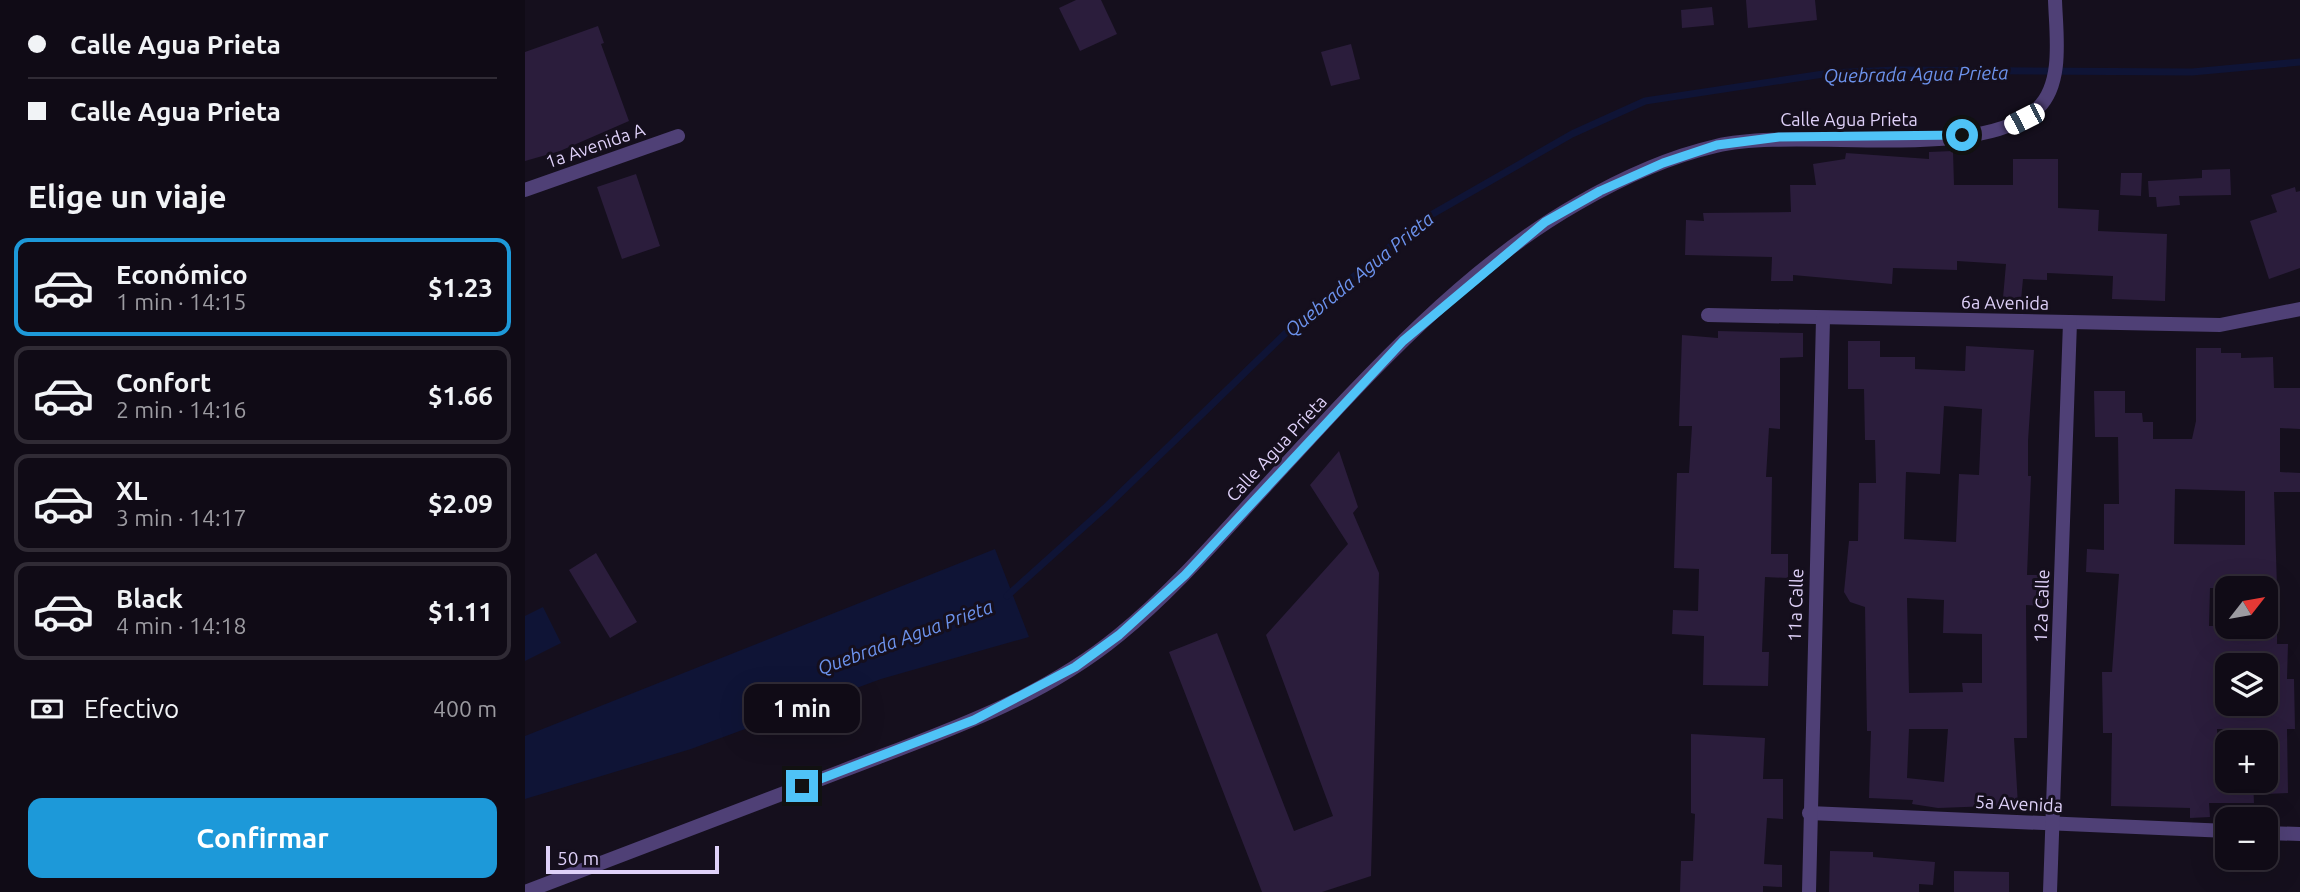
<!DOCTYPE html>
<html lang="es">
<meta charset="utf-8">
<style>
:root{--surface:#100b16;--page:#1e1923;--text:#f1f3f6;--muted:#9c9ba1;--line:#302b35;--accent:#1d99d9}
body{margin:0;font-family:Ubuntu,sans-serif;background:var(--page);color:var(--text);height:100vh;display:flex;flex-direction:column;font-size:26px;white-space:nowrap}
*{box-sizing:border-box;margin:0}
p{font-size:23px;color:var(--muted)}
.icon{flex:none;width:38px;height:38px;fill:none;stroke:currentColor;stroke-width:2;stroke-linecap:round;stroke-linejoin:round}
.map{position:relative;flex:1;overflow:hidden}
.side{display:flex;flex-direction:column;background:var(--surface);width:525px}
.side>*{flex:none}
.banner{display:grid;align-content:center;height:154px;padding:0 28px;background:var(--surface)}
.needle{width:46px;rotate:59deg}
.fabs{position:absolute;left:1690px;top:576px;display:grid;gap:14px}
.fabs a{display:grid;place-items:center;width:63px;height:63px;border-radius:14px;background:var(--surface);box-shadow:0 7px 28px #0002,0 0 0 2px var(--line);font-size:35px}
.scale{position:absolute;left:21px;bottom:18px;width:173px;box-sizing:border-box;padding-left:7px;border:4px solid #dfd1f9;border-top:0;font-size:19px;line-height:24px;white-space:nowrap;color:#dfd1f9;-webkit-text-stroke:5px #150f1d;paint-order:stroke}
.end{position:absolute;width:32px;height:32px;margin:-16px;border:9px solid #4fc3f7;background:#111;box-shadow:0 0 0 4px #111}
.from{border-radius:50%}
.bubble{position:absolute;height:49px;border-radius:14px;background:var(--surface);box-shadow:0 7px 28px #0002,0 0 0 2px var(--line);font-size:23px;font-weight:600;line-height:49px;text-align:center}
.car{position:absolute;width:21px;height:42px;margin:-21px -10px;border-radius:9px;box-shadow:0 0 5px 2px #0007;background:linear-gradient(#fff 24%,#345 0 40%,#fff 0 76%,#345 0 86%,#fff 0)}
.banner b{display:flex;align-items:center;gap:24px;height:66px;font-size:26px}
.banner b+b{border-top:2px solid var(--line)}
.banner i{width:18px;height:18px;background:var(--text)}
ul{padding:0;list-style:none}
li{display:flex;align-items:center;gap:21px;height:98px;margin:0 14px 10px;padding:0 14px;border:4px solid var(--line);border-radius:14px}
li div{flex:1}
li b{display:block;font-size:26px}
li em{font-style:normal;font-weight:600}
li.selected{border-color:var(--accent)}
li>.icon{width:63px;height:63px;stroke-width:1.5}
h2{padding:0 28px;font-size:32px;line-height:84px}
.pay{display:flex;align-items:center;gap:18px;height:77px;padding:0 28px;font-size:26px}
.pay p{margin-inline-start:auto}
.action{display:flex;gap:14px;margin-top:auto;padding:14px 28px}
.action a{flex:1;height:80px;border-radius:14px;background:var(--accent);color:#fff;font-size:28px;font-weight:600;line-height:80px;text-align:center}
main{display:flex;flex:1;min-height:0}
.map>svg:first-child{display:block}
.water{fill:#0f1436}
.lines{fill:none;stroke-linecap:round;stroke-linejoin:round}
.stream{stroke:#0f1436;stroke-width:7}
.building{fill:#2b1d3c;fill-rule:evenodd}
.street{stroke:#4f4076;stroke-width:14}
.route{stroke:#4fc3f7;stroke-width:9}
.labels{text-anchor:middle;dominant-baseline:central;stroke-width:6;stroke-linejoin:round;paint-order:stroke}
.street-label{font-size:18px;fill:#dfd1f9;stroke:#150f1d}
.water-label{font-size:19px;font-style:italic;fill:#6c92ec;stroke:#150f1d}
</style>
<main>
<section class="side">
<div class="banner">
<b><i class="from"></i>Calle Agua Prieta</b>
<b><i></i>Calle Agua Prieta</b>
</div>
<h2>Elige un viaje</h2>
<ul>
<li class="selected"><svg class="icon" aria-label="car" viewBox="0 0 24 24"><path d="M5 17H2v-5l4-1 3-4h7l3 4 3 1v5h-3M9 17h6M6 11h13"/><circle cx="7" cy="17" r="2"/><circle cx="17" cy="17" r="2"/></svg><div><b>Económico</b><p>1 min · 14:15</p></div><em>$1.23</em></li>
<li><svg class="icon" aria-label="car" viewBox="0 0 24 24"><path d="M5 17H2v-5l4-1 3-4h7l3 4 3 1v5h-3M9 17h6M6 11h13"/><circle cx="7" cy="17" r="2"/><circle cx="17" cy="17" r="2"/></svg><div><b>Confort</b><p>2 min · 14:16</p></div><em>$1.66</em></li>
<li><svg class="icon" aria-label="car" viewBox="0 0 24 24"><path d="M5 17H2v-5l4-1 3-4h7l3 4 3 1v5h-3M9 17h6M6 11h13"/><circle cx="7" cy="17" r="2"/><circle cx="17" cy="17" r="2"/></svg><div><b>XL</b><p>3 min · 14:17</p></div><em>$2.09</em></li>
<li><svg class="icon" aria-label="car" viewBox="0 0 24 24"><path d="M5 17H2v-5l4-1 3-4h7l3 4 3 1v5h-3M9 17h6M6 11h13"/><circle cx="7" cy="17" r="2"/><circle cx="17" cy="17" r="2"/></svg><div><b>Black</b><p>4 min · 14:18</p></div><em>$1.11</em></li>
</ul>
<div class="pay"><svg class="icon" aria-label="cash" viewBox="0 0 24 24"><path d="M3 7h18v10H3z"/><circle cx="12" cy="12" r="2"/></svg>Efectivo<p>400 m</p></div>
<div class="action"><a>Confirmar</a></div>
</section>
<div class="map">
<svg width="1775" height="892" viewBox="0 0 1775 892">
<rect width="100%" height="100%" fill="#150f1d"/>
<g class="water">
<polygon points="470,549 504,637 356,679 166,749 0,799 0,736"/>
<polygon points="18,607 36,643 0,661 0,616"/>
</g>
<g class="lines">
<polyline class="stream" points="482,596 581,507 766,328 899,219 1047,134 1120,101 1305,73 1371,70 1667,72 1775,62"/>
</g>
<g class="building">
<polygon points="551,0 576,0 592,34 555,51 534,8"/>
<polygon points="1221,0 1290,0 1292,20 1223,28"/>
<polygon points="1187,7 1189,25 1157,28 1156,10"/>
<polygon points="73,26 79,43 76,44 104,121 35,151 0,161 0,52"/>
<polygon points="826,44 835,79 806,86 796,52"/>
<polygon points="1428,151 1429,185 1488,185 1488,159 1533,159 1533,208 1574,210 1573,231 1642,234 1640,301 1587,299 1588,276 1522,273 1522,280 1498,279 1496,300 1478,298 1481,264 1432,261 1432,270 1368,268 1367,284 1268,275 1268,281 1246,281 1247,257 1160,255 1161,220 1179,221 1178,213 1266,212 1265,185 1291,185 1288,164 1320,159 1321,153 1404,159 1404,152"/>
<polygon points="1705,169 1706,195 1654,196 1655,205 1632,207 1631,197 1624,197 1623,181 1677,178 1677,170"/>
<polygon points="1596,173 1617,173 1616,196 1595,195"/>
<polygon points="111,174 135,246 97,259 72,187"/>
<polygon points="1770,187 1771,192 1775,191 1775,268 1744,279 1725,221 1752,212 1746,195"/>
<polygon points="1193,331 1278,333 1278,357 1255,358 1255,429 1244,428 1241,477 1247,477 1246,554 1263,554 1263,578 1240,577 1237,652 1244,652 1243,686 1178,685 1179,636 1147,634 1148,610 1173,611 1174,569 1149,568 1152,473 1164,473 1167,426 1154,426 1157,335 1193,338"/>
<path d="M1323 341H1355V357H1390V369L1440 371 1441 346 1509 350 1503 441V476H1506L1502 575H1518L1517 606 1501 605 1502 738H1489L1493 805 1413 808 1387 804 1388 800 1344 798 1346 731H1342L1340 607 1325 602 1319 592 1324 541H1333L1334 483H1351L1350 440H1340L1339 389H1323ZM1419 406 1457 409 1454 475 1434 474 1431 542 1379 539 1381 472 1415 474ZM1382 598 1419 600 1418 633 1457 634V683H1437L1438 692 1384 693ZM1384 729H1423L1419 782 1382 778Z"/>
<path d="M1671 348H1696V353H1716V358L1748 357 1749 388H1775V429L1755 428V472L1775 473V492H1749L1752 588H1685L1684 626H1752V644H1763L1762 679H1769L1770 729H1762L1763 793 1741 794V729H1692L1694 768H1703V780H1728L1729 803H1684L1685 817 1665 818V808L1586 806 1587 733H1578L1577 672H1587L1594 574 1561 572 1562 549 1579 550V504H1594L1593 437H1570L1569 391H1600V413H1617L1618 422H1628V439H1667L1671 421ZM1650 489 1720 491V545L1649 544ZM1690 665H1741V704L1690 703Z"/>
<polygon points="814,451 833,507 828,513 854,573 846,876 797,892 737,892 644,652 692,633 769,831 808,816 741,635 823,544 785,485"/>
<polygon points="71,553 112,622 85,638 44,570"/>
<polygon points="1166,734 1240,738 1238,779 1258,779 1258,819 1242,818 1239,864 1257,865 1257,887 1238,886 1238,892 1155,892 1156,861 1168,861 1170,814 1166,813"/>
<polygon points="1305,851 1348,852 1348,857 1410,862 1408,885 1394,884 1394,892 1304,892"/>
<polygon points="1429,871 1484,872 1484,892 1429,892"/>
</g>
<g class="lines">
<g class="street">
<polyline points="0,190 153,136"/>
<polyline points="1183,315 1695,325 1775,309"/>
<polyline points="1284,813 1703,831"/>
<polyline points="1741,833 1775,834"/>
<path d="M0 892C106 852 211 811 317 771 413 734 514 701 594 635 648 591 693 538 740 487 831 388 934 271 1052 204 1095 179 1143 157 1191 146 1274 126 1455 164 1513 108 1539 83 1531 33 1530 0"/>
<polyline points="1284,892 1298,319"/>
<polyline points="1525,892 1545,322"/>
</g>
</g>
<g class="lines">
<polyline class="route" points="277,786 449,720 550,667 594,635 660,575 878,341 1020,222 1075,191 1138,163 1192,145 1254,137 1437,135"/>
</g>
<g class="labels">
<g class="street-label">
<text x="1324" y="119">Calle Agua Prieta</text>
<text transform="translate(70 145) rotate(-19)">1a Avenida A</text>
<text transform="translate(1480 302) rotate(1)">6a Avenida</text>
<text transform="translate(751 448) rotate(-47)">Calle Agua Prieta</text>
<text transform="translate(1270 605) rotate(-88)">11a Calle</text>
<text transform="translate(1516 606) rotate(-88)">12a Calle</text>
<text transform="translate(1494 803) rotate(3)">5a Avenida</text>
</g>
<g class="water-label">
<text transform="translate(1391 74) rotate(-1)">Quebrada Agua Prieta</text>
<text transform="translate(834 274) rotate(-39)">Quebrada Agua Prieta</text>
<text transform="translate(380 637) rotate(-20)">Quebrada Agua Prieta</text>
</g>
</g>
</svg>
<div class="fabs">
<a><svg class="needle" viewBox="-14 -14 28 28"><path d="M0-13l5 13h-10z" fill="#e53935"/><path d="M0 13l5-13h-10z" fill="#9c9ba1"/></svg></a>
<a><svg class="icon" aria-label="layers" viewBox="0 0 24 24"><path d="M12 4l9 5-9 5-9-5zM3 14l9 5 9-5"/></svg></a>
<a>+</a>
<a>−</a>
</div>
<div class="scale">50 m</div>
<i class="end from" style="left:1437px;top:135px"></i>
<i class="end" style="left:277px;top:786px"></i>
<div class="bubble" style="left:219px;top:684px;width:116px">1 min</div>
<i class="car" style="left:1499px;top:119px;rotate:243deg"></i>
</div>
</main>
